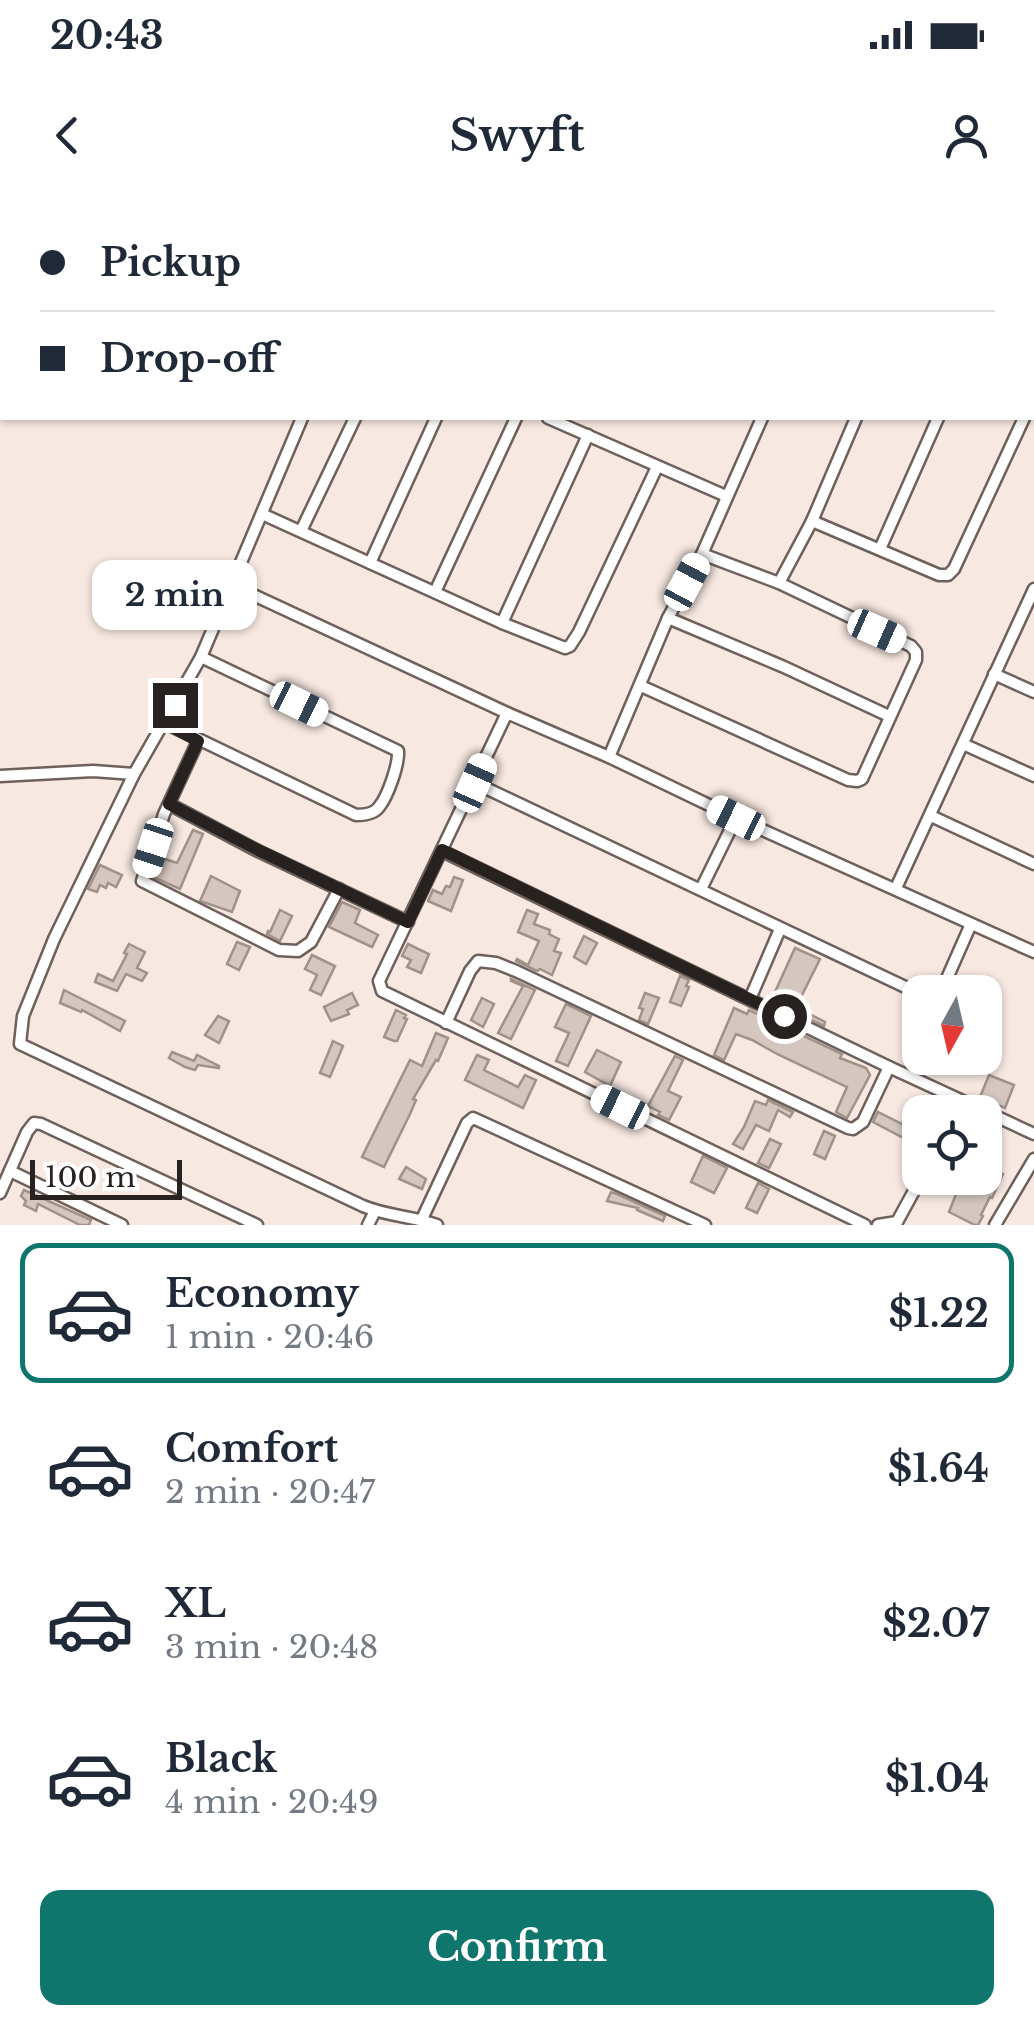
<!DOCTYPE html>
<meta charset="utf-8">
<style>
:root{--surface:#fff;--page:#f6f6f7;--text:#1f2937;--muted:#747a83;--line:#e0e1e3;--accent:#0f766e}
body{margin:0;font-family:"Libre Baskerville",serif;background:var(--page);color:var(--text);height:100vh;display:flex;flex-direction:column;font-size:38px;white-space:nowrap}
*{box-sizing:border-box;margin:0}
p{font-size:32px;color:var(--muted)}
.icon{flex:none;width:55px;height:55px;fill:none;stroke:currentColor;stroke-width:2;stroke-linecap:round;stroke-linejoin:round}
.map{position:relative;height:1025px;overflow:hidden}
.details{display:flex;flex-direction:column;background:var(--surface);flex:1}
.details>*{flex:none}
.top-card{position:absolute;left:0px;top:0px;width:1035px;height:220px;box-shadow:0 2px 8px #0004;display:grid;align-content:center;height:220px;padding:0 40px;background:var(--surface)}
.needle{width:65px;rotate:188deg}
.controls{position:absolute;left:902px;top:775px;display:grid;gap:20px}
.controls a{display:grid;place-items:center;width:100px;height:100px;border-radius:20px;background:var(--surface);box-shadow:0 2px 8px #0004;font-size:50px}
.scale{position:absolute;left:30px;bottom:25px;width:152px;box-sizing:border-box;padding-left:10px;border:5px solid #27221f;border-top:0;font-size:28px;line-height:35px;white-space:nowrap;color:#27221f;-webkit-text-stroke:8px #fff;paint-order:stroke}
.end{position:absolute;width:45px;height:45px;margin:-22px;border:12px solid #27221f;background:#fff;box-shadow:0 0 0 5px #fff}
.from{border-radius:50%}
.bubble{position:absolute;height:70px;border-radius:20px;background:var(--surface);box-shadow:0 2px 8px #0004;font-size:32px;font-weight:800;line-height:70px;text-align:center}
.car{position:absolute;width:30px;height:60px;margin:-30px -15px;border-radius:12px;box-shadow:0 0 8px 2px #0007;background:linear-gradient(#fff 24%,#345 0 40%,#fff 0 76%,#345 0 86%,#fff 0)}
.top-card b{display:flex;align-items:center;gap:35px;height:95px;font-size:38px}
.top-card b+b{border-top:2px solid var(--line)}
.top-card i{width:25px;height:25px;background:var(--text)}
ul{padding:18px 0 0;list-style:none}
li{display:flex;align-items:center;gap:30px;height:140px;margin:0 20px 15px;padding:0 20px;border:5px solid transparent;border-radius:20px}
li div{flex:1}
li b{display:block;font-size:38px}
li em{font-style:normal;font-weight:800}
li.on{border-color:var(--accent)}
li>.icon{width:90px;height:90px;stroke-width:1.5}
.primary-button{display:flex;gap:20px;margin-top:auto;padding:20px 40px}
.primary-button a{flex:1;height:115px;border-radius:20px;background:var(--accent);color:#fff;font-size:40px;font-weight:800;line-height:115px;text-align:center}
.status{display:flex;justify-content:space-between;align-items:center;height:70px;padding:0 50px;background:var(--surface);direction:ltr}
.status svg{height:28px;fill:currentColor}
header{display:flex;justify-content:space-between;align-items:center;height:130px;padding:0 40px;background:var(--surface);font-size:45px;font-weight:800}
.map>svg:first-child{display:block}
.building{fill:#d5c7c0;stroke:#a0928b;stroke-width:2.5}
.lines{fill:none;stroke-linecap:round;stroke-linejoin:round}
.street-casing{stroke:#6e615b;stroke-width:15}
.secondary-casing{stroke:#6e615b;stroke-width:19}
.street{stroke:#fff;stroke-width:10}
.secondary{stroke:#fff;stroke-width:14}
.route{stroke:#27221f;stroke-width:12}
</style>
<div class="status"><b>20:43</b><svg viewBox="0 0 49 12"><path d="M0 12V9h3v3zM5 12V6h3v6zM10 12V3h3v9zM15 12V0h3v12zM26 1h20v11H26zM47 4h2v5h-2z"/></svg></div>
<header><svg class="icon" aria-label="back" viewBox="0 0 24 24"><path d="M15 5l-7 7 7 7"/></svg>Swyft<svg class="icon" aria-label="person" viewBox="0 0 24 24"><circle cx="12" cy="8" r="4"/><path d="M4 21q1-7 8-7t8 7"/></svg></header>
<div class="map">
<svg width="1034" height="1025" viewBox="0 0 1034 1025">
<rect width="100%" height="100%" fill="#f7e8e1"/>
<g class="building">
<polygon points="193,630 203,634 180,689 153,677 159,657 177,663"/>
<polygon points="100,665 122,675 116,687 108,683 106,688 100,685 97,692 88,689"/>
<polygon points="211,676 240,691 232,712 200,701"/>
<polygon points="454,677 463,680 451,711 428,701 433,690 442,694 446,686 450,687"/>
<polygon points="342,702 360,710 355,723 378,735 372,747 329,727"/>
<polygon points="280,710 292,716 280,741 267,734 268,731 270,732"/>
<polygon points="527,710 538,714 534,724 550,730 549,734 559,739 554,751 561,753 552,775 540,769 537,771 516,761 517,759 528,765 539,741 518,732"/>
<polygon points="584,736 597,743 586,764 574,757"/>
<polygon points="237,742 250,747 239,770 227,764"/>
<polygon points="129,744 145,752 137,768 147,773 142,781 126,774 117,791 95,782 98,774 113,781 127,754 124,753"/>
<polygon points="408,744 429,754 421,773 407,767 411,760 402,756"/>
<polygon points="795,748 820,759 796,807 825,822 824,826 784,807 788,800 774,794"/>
<polygon points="312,755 335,766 321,795 310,790 317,775 305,769"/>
<polygon points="680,776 689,780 686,786 689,787 681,806 670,802"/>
<polygon points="511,779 535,790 511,839 498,833 523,786 511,781"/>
<polygon points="64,790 125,821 120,831 82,810 81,812 60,803"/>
<polygon points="352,793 358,805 347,810 349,814 331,821 324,807"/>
<polygon points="645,793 659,798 648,824 639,820 643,809 639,808"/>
<polygon points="482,798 494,804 483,827 471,820"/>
<polygon points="566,804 591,816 568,866 556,861 569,833 555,827"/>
<polygon points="734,808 747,814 749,810 842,854 840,858 866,868 870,875 847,918 836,912 847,887 779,855 752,840 736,834 724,860 714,855"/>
<polygon points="396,810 406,815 404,818 407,819 397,841 394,841 384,837"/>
<polygon points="218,816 229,821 219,843 205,835"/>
<polygon points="436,833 448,838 438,861 436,860 413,899 416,900 410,914 384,967 362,957 410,860 422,866"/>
<polygon points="333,841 343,846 330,877 320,873"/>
<polygon points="597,850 621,862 610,886 585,872"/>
<polygon points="172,852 194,861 197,855 219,866 219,868 198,865 195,870 185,867 169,858"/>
<polygon points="477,855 489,860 484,870 518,887 525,875 536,880 523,908 465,880"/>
<polygon points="675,856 683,860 668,891 681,897 669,920 658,915 660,912 648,906"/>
<polygon points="989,875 1014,885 1005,908 980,897"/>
<polygon points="768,900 793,912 790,917 778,910 769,931 756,925 743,949 733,944 744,927 755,901 766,905"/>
<polygon points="913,903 920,907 920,935 915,944 873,922 878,912 902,924"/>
<polygon points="824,931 835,936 825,959 814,954"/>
<polygon points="770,939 781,944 769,968 758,963"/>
<polygon points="703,956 727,968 714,993 691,982"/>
<polygon points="985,965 1003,974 992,998 990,997 981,1015 983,1016 978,1025 975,1025 949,1012 960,984 946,978 985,978"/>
<polygon points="406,967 426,979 422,989 399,979"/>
<polygon points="758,983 769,989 757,1013 746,1008"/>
<polygon points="24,990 91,1020 89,1025 80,1025 38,1004 36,1011 24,1005 26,1001 21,996"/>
<polygon points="611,992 617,994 665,1016 663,1021 637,1010 638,1008 607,1001"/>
</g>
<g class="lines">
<g class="street-casing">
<g id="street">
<polyline points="395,2 396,0"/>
<polyline points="998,2 999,0"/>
<polyline points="1032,37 1034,37"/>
<polyline points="1032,200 1034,197"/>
<path d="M302 218 201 457 134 574 54 739 23 816 20 844 363 1006C386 1016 413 1016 437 1025"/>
<polyline points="548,218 726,296"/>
<polyline points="262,314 502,423 565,448 570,446 579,432 657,267"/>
<polyline points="812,321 939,375 948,375 954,369 1024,218"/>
<polyline points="301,331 355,218"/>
<polyline points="880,349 938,218"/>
<polyline points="370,363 436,218"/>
<polyline points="779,383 812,321 856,218"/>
<polyline points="232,385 507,513 609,557 736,618 1034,752"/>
<polyline points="435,392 516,218"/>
<polyline points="668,418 784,467 889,516"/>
<polyline points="502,423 588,235"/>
<polyline points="994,474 1034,492"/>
<polyline points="641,486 848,580 857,581 862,579 916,460 916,452 911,446 779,383 702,354"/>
<polyline points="507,513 379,781 382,791 865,1025"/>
<path d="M165 523 356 615C365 615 374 614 379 607 388 596 399 564 398 551L201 457"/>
<polyline points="198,541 164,614 142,681 279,750 298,751 311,742 339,689"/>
<polyline points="963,544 1034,576"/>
<polyline points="609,557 668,418 702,354 762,218"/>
<polyline points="0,576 93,571 134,574"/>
<polyline points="475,583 920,794"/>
<polyline points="169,604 258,651 408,722"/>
<polyline points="931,616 1034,664"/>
<polyline points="442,651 889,867 1034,934"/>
<polyline points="896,688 1034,389"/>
<polyline points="701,689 736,618"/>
<polyline points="941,792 971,724"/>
<polyline points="750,799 780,729"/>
<polyline points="446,823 470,771 478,761 496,763 516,771 848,928 853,929 863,922 889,867"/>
<polyline points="10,971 122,1025"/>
<polyline points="0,993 27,932 34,923 41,924 257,1025"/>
<polyline points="422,1019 467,923 473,918 705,1025"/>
<polyline points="368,1025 375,1011"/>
<polyline points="878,1025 897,1022 921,978"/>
<polyline points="995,1025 1034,959"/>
</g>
</g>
<g class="secondary-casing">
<g id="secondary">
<polyline points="713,0 721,2"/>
<polyline points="1032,120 1034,121"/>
</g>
</g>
<use href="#street" class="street"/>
<use href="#secondary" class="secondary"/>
</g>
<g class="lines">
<polyline class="route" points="175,505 165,523 198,541 169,604 258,650 408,722 442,650 784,816"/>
</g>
</svg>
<div class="controls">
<a><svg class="needle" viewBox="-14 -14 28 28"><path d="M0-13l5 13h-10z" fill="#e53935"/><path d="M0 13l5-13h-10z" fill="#747a83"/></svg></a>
<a><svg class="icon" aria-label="locate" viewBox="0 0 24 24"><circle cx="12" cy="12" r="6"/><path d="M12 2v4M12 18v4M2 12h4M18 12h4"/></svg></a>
</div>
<div class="scale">100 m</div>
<i class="end from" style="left:784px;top:816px"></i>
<i class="end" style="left:175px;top:505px"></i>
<div class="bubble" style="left:92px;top:360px;width:165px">2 min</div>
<i class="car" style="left:687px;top:382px;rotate:28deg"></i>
<i class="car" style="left:877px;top:431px;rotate:114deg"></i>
<i class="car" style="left:299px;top:504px;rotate:116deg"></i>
<i class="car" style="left:475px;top:583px;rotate:24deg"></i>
<i class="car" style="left:736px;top:618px;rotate:296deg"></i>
<i class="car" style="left:153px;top:648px;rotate:198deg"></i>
<i class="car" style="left:620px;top:907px;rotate:296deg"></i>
<div class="top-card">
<b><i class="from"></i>Pickup</b>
<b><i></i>Drop-off</b>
</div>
</div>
<section class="details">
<ul>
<li class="on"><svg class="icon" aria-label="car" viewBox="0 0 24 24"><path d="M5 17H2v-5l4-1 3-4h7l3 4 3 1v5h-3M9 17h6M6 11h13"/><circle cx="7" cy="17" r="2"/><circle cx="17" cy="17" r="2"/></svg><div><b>Economy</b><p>1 min · 20:46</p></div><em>$1.22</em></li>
<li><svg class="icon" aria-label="car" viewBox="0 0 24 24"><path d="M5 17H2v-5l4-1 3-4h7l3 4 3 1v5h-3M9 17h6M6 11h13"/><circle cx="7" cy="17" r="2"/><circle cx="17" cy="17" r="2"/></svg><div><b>Comfort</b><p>2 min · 20:47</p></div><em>$1.64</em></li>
<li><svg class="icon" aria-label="car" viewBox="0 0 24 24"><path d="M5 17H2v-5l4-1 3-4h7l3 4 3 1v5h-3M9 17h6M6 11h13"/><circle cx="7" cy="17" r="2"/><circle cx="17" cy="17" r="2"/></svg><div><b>XL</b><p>3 min · 20:48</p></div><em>$2.07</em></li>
<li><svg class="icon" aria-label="car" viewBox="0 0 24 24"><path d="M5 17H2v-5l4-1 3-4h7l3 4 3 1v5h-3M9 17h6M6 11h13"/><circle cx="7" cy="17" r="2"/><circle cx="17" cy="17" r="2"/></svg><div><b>Black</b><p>4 min · 20:49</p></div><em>$1.04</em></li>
</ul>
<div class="primary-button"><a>Confirm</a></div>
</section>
